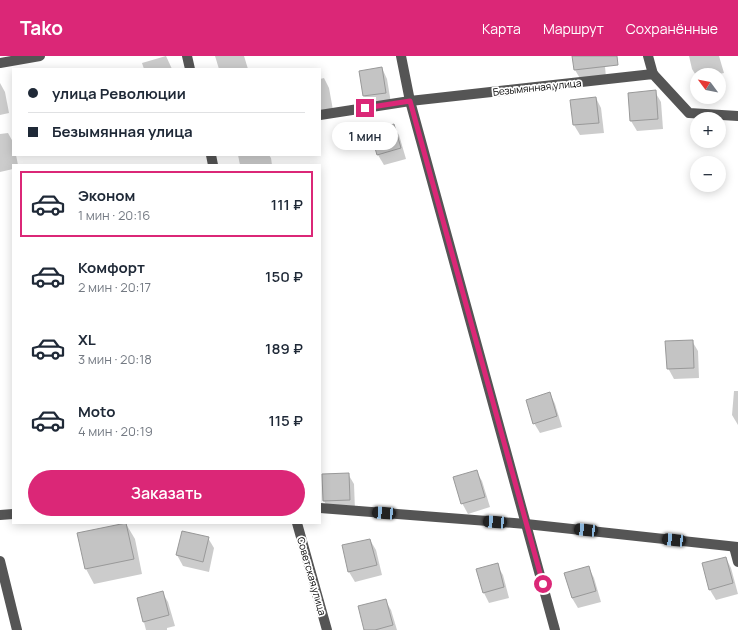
<!DOCTYPE html>
<html lang="ru">
<meta charset="utf-8">
<style>
:root{--surface:#fff;--page:#f6f6f7;--text:#1f2937;--muted:#747a83;--line:#e0e1e3;--accent:#db2777}
body{margin:0;font-family:Manrope,sans-serif;background:var(--page);color:var(--text);height:100vh;display:flex;flex-direction:column;font-size:15px;white-space:nowrap}
*{box-sizing:border-box;margin:0}
p{font-size:13px;color:var(--muted)}
.icon{flex:none;width:22px;height:22px;fill:none;stroke:currentColor;stroke-width:2;stroke-linecap:round;stroke-linejoin:round}
.map{position:relative;flex:1;overflow:hidden}
.sheet{position:absolute;left:12px;top:108px;width:309px;height:360px;display:flex;flex-direction:column;background:var(--surface);border-radius:0px;box-shadow:0 2px 10px #0003}
.sheet>*{flex:none}
.guide{position:absolute;left:12px;top:12px;width:309px;height:88px;border-radius:0px;box-shadow:0 2px 10px #0003;display:grid;align-content:center;height:88px;padding:0 16px;background:var(--surface)}
.needle{width:26px;rotate:302deg}
.buttons{position:absolute;left:690px;top:12px;display:grid;gap:8px}
.buttons a{display:grid;place-items:center;width:36px;height:36px;border-radius:50%;background:var(--surface);box-shadow:0 2px 10px #0003;font-size:20px}
.end{position:absolute;width:18px;height:18px;margin:-9px;border:5px solid #db2777;background:#fff;box-shadow:0 0 0 2px #fff}
.from{border-radius:50%}
.bubble{position:absolute;height:28px;border-radius:14px;background:var(--surface);box-shadow:0 2px 10px #0003;font-size:13px;font-weight:600;line-height:28px;text-align:center}
.car{position:absolute;width:12px;height:24px;margin:-12px -6px;border-radius:5px;box-shadow:0 0 3px 1px #0007;background:linear-gradient(#222 24%,#8ab4d8 0 40%,#222 0 76%,#8ab4d8 0 86%,#222 0)}
.guide b{display:flex;align-items:center;gap:14px;height:38px;font-size:15px}
.guide b+b{border-top:1px solid var(--line)}
.guide i{width:10px;height:10px;background:var(--text)}
ul{padding:7px 0 0;list-style:none}
li{display:flex;align-items:center;gap:12px;height:66px;margin:0 8px 6px;padding:0 8px;border:2px solid transparent;border-radius:0px}
li div{flex:1}
li b{display:block;font-size:15px}
li em{font-style:normal;font-weight:600}
li.on{border-color:var(--accent)}
li>.icon{width:36px;height:36px;stroke-width:1.5}
.primary-button{display:flex;gap:8px;margin-top:auto;padding:8px 16px}
.primary-button a{flex:1;height:46px;border-radius:24px;background:var(--accent);color:#fff;font-size:16px;font-weight:600;line-height:46px;text-align:center}
header{display:flex;align-items:center;gap:24px;box-sizing:border-box;height:56px;padding:0 20px;background:var(--accent);color:#fff}
header strong{font-size:19px}
nav{display:flex;gap:22px;margin-inline-start:auto;font-size:14px}
.map>svg:first-child{display:block}
.shadow{fill:#0003}
.building{fill:#c4c4c4;stroke:#999}
.lines{fill:none;stroke-linecap:round;stroke-linejoin:round}
.minor{stroke:#555;stroke-width:10}
.route{stroke:#db2777;stroke-width:5}
.labels{text-anchor:middle;dominant-baseline:central;stroke-width:3.5;stroke-linejoin:round;paint-order:stroke}
.street-label{font-size:10px;fill:#000;stroke:#fff}
</style>
<header>
<strong>Tako</strong>
<nav><a>Карта</a><a>Маршрут</a><a>Сохранённые</a></nav>
</header>
<div class="map">
<svg width="738" height="574" viewBox="0 0 738 574">
<rect width="100%" height="100%" fill="#fff"/>
<g class="shadow">
<polygon points="166,0 172,13 144,13 142,7"/>
<polygon points="215,0 244,0 248,13 219,13"/>
<polygon points="573,0 604,0 606,21 581,24 575,14"/>
<polygon points="689,0 719,0 724,17 715,19 697,19 697,21 692,13"/>
<polygon points="382,12 387,23 391,47 370,50 364,40"/>
<polygon points="324,22 329,32 333,54 320,56 320,23"/>
<polygon points="0,27 5,36 9,57 0,59"/>
<polygon points="655,36 661,46 663,73 637,75 631,65 629,38"/>
<polygon points="596,42 601,52 604,77 580,79 574,69 571,45"/>
<polygon points="393,69 399,79 406,103 384,109 378,99"/>
<polygon points="8,77 13,86 13,99 16,99 18,109 13,109 13,113 0,116 0,78"/>
<polygon points="238,99 269,99 271,102 272,109 240,109"/>
<polygon points="692,285 698,295 699,322 674,323 668,312"/>
<polygon points="734,335 738,335 738,369 732,359"/>
<polygon points="550,337 555,348 562,371 540,377 534,367"/>
<polygon points="476,415 482,425 490,451 468,458 462,447"/>
<polygon points="348,418 354,428 355,454 330,455 324,445"/>
<polygon points="126,468 135,483 142,518 94,528 86,513"/>
<polygon points="183,476 208,482 214,492 209,516 183,510 177,499"/>
<polygon points="370,484 376,494 382,519 355,526 349,516"/>
<polygon points="726,502 731,512 738,538 716,544 710,534"/>
<polygon points="497,509 503,519 509,542 489,547 484,537 477,514"/>
<polygon points="589,512 594,522 601,546 578,552 572,542 566,518"/>
<polygon points="162,536 168,546 175,570 167,572 167,574 146,574 138,543"/>
<polygon points="385,544 391,554 397,574 365,574"/>
</g>
<g class="building">
<polygon points="572,0 617,0 618,9 574,14"/>
<polygon points="382,11 386,37 363,40 359,15"/>
<polygon points="656,34 658,63 630,65 628,37"/>
<polygon points="596,41 599,67 573,69 570,44"/>
<polygon points="394,68 401,92 377,99 370,75"/>
<polygon points="693,284 694,312 667,313 665,285"/>
<polygon points="550,336 557,360 533,368 526,344"/>
<polygon points="477,414 485,441 461,448 453,421"/>
<polygon points="349,417 350,444 323,445 322,418"/>
<polygon points="126,467 134,503 85,513 77,477"/>
<polygon points="182,475 209,481 203,506 176,499"/>
<polygon points="370,483 377,509 348,516 342,489"/>
<polygon points="726,501 733,527 709,534 702,507"/>
<polygon points="498,507 504,531 483,537 476,513"/>
<polygon points="589,510 596,535 572,542 564,517"/>
<polygon points="163,535 169,559 143,566 137,542"/>
<polygon points="386,543 393,569 375,574 364,574 358,550"/>
</g>
<g class="lines">
<g class="minor">
<polyline points="187,0 190,13"/>
<polyline points="401,0 410,45 555,574"/>
<polyline points="648,0 653,18"/>
<polyline points="0,7 40,0"/>
<polyline points="320,59 410,45 653,18 689,57 738,60"/>
<polyline points="211,99 213,109"/>
<polyline points="320,452 526,468 738,491"/>
<polyline points="0,459 13,458"/>
<polyline points="297,467 327,574"/>
<polyline points="734,491 738,506"/>
<polyline points="0,505 17,574"/>
</g>
</g>
<g class="lines">
<polyline class="route" points="365,52 410,45 543,528"/>
</g>
<g class="labels">
<g class="street-label">
<text transform="translate(537 31) rotate(-6)">Безымянная улица</text>
<text transform="translate(312 520) rotate(74)">Советская улица</text>
</g>
</g>
</svg>
<div class="buttons">
<a><svg class="needle" viewBox="-14 -14 28 28"><path d="M0-13l5 13h-10z" fill="#e53935"/><path d="M0 13l5-13h-10z" fill="#747a83"/></svg></a>
<a>+</a>
<a>−</a>
</div>
<i class="end from" style="left:543px;top:528px"></i>
<i class="end" style="left:365px;top:52px"></i>
<div class="bubble" style="left:332px;top:66px;width:66px">1 мин</div>
<i class="car" style="left:384px;top:457px;rotate:274deg"></i>
<i class="car" style="left:495px;top:466px;rotate:274deg"></i>
<i class="car" style="left:586px;top:474px;rotate:276deg"></i>
<i class="car" style="left:674px;top:484px;rotate:276deg"></i>
<div class="guide">
<b><i class="from"></i>улица Революции</b>
<b><i></i>Безымянная улица</b>
</div>
<section class="sheet">
<ul>
<li class="on"><svg class="icon" aria-label="car" viewBox="0 0 24 24"><path d="M5 17H2v-5l4-1 3-4h7l3 4 3 1v5h-3M9 17h6M6 11h13"/><circle cx="7" cy="17" r="2"/><circle cx="17" cy="17" r="2"/></svg><div><b>Эконом</b><p>1 мин · 20:16</p></div><em>111 ₽</em></li>
<li><svg class="icon" aria-label="car" viewBox="0 0 24 24"><path d="M5 17H2v-5l4-1 3-4h7l3 4 3 1v5h-3M9 17h6M6 11h13"/><circle cx="7" cy="17" r="2"/><circle cx="17" cy="17" r="2"/></svg><div><b>Комфорт</b><p>2 мин · 20:17</p></div><em>150 ₽</em></li>
<li><svg class="icon" aria-label="car" viewBox="0 0 24 24"><path d="M5 17H2v-5l4-1 3-4h7l3 4 3 1v5h-3M9 17h6M6 11h13"/><circle cx="7" cy="17" r="2"/><circle cx="17" cy="17" r="2"/></svg><div><b>XL</b><p>3 мин · 20:18</p></div><em>189 ₽</em></li>
<li><svg class="icon" aria-label="car" viewBox="0 0 24 24"><path d="M5 17H2v-5l4-1 3-4h7l3 4 3 1v5h-3M9 17h6M6 11h13"/><circle cx="7" cy="17" r="2"/><circle cx="17" cy="17" r="2"/></svg><div><b>Moto</b><p>4 мин · 20:19</p></div><em>115 ₽</em></li>
</ul>
<div class="primary-button"><a>Заказать</a></div>
</section>
</div>
